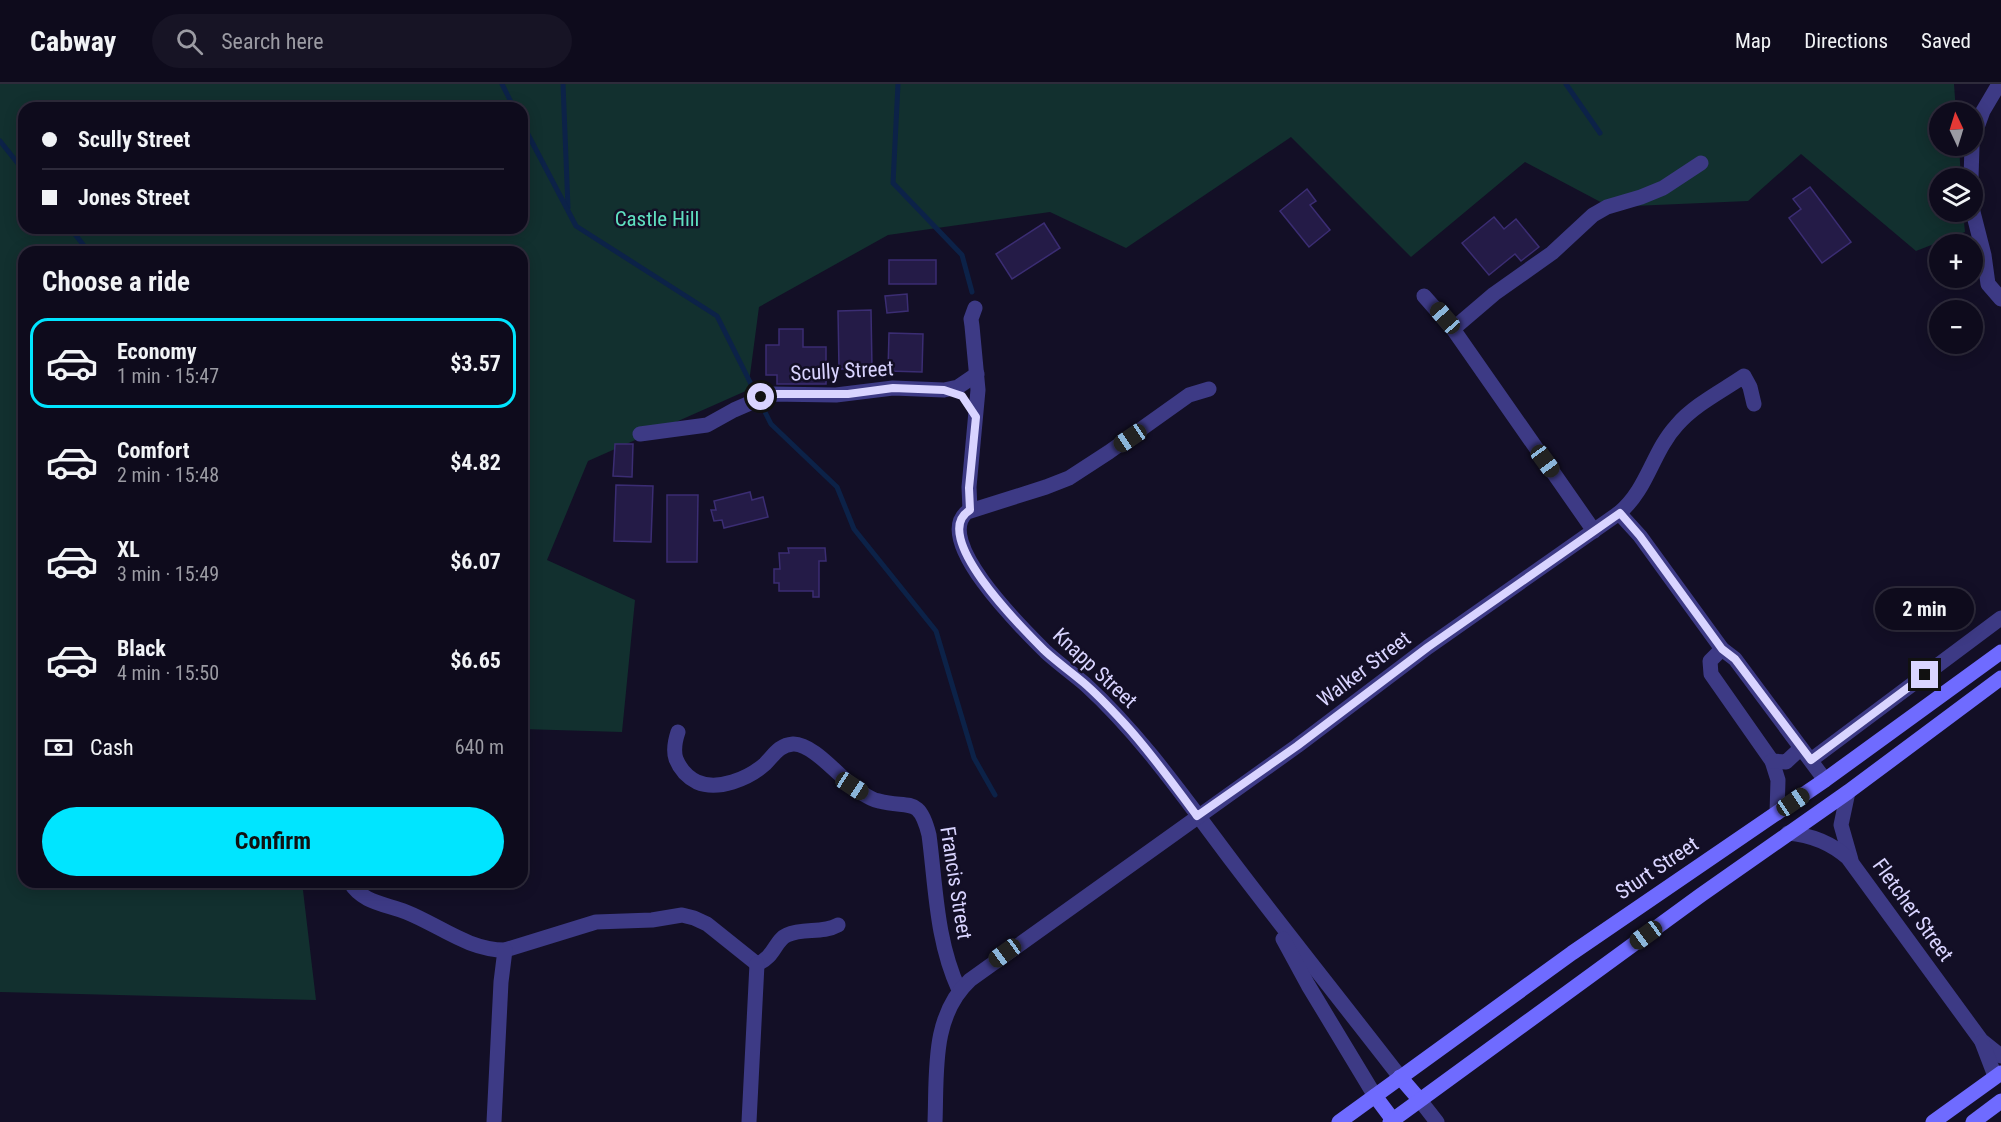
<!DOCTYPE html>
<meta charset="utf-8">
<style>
:root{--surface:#0e0b1c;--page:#171425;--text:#f1f3f6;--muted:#9b9ba3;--line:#2e2b3b;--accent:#00e5ff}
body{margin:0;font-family:"Roboto Condensed",sans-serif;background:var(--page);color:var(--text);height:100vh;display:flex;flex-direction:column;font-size:22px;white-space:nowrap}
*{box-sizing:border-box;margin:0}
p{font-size:20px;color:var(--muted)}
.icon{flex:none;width:33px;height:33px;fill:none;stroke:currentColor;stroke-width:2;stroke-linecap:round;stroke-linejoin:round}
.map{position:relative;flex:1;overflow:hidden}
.sheet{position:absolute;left:18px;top:162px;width:510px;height:642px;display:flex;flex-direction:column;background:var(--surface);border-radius:18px;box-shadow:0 3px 15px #0003,0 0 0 2px var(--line)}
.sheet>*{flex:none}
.banner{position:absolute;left:18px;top:18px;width:510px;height:132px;border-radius:18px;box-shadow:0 3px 15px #0003,0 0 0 2px var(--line);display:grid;align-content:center;height:132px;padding:0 24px;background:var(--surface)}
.needle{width:39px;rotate:356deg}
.tools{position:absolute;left:1929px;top:18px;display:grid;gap:12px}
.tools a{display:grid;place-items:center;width:54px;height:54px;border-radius:50%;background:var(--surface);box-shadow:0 3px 15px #0003,0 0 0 2px var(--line);font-size:30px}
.end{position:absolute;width:27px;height:27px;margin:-14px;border:8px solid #d9d4ff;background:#111;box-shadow:0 0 0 3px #111}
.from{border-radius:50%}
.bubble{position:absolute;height:42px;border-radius:21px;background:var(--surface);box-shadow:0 3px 15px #0003,0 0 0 2px var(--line);font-size:20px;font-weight:700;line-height:42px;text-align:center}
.car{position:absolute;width:18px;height:36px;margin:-18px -9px;border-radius:8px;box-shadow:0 0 4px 2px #0007;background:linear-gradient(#222 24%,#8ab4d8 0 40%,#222 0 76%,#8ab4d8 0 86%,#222 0)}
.banner b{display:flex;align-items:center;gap:21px;height:57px;font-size:22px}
.banner b+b{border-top:2px solid var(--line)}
.banner i{width:15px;height:15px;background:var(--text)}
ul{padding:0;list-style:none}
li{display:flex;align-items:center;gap:18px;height:90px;margin:0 12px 9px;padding:0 12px;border:3px solid transparent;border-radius:18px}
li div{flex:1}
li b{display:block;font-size:22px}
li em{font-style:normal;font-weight:700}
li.current{border-color:var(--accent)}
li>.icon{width:54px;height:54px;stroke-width:1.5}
h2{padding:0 24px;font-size:27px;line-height:72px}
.pay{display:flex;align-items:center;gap:15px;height:66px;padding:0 24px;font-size:22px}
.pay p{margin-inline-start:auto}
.button{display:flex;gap:12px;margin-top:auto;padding:12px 24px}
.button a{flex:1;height:69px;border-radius:36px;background:var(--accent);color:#111;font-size:24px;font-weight:700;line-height:69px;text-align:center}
header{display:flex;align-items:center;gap:36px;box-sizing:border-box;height:84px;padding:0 30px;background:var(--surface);border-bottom:2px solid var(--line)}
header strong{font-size:28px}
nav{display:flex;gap:33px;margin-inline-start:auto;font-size:21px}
.search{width:420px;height:54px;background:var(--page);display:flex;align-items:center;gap:15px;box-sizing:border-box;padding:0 21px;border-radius:33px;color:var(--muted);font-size:22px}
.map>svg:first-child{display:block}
.green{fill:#12302f;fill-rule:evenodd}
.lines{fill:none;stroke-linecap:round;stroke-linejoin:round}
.stream{stroke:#0c2248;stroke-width:5}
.building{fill:#241b47;stroke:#3b2d73;stroke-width:1.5}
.minor{stroke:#3d3a85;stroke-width:15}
.tertiary{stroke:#3d3a85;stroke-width:15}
.secondary{stroke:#6f6bff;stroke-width:15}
.route{stroke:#d9d4ff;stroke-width:8}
.labels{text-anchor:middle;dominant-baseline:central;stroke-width:5;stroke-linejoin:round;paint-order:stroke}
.park-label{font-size:21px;fill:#5fe0c0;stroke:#130f26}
.street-label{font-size:21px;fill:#d9d4ff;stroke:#130f26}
</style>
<header>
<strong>Cabway</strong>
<div class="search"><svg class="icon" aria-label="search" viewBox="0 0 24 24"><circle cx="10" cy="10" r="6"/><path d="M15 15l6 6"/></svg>Search here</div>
<nav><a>Map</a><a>Directions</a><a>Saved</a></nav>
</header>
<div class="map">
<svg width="2001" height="1038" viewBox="0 0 2001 1038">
<rect width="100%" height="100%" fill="#130f26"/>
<path class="green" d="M0 0H1954L1956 28H1940V62H1959L1961 94H1940V128H1963L1965 148 1916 167 1801 70 1748 117 1610 123 1525 78 1411 173 1291 53 1126 164 1050 128 888 151 759 223 748 306 588 377 547 476 635 516 622 648 522 645V168H24V798H302L316 916 0 908ZM24 24H522V144H24Z"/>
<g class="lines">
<g class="stream">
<polyline points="502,0 514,24"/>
<polyline points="563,0 568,124"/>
<polyline points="898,0 893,99 962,171 972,208"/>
<polyline points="1566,0 1600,49"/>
<polyline points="522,39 576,142 717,232 771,340 837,403 854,445 936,547 974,674 995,711"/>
<polyline points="0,57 24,87"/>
<polyline points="70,144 89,168"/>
</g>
</g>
<g class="building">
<polygon points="1810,103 1851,158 1822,179 1789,134 1801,125 1793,115"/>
<polygon points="1307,105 1316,117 1310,121 1330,146 1309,163 1280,127"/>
<polygon points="1494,133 1504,145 1516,135 1539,163 1521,177 1515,170 1489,191 1462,159"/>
<polygon points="1044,139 1060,164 1012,195 996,170"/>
<rect x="889" y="176" width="47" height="24"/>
<polygon points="907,210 908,227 887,229 885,212"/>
<polygon points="871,226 872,285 839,285 838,227"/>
<polygon points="779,245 803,245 803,263 826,263 826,300 777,300 777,291 766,291 766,261 779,261"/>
<polygon points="889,249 923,250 922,288 888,287"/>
<polygon points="615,360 633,360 632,393 613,392"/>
<polygon points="616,401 653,402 651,458 614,457"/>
<polygon points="750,408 752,416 763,413 768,433 724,444 722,436 714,437 711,426 716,426 714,417"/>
<polygon points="667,411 698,411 697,478 667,478"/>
<polygon points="788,464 825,464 826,477 819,477 819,513 813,513 813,507 779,507 779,499 774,499 774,485 780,485 779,469 789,469"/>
</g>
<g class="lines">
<g class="minor">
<polyline points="1972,57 1983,27 1999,0"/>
<polyline points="1971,94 1972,62"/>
<polyline points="1972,124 1984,171 1988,200 2001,215"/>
<polyline points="1424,212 1453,245 1594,447"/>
<polyline points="1453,245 1494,210 1552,169 1593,131 1607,123 1641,113 1663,104 1701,79"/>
<path d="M1209 305 1189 311 1109 368 1069 394 1046 403 967 428C932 457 1025 547 1046 568 1058 579 1072 589 1085 600 1143 653 1188 719 1235 781 1289 852 1345 922 1400 993"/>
<polyline points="640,350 707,341 734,326 771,310 836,311 893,304 944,306 958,303 977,290"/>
<polyline points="970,426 969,403 978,306 972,242 971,235 975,224"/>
<polyline points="1619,429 1640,452 1722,565 1735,575 1825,696"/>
<polyline points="1722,565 1710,577 1711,590 1772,677 1778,696 1777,729"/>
<path d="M678 648C675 657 673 666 676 675 680 685 687 693 697 698 718 707 748 695 765 680 774 671 779 661 793 660 813 659 841 695 859 707 865 711 872 716 879 717 909 725 919 711 929 751 936 804 936 856 959 906"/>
<polyline points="1811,676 2001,534"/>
<polyline points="1772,677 1786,678 1801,664"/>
<polyline points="1848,708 1841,741 1851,776"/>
<path d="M1788 749C1811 751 1830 758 1848 774L1981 956 2001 972"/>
<path d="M350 798C362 819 386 820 406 828 439 841 468 866 505 866L596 838 652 836 682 831 694 834 707 840 757 880"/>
<polyline points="1283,855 1308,901 1375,1012"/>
<path d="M757 880C775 873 775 856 787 851 803 843 822 850 838 841"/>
<polyline points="1982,958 1995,992"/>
<polyline points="494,1038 501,898 505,866"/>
<polyline points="749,1038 757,880"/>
<path d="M935 1038C937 989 931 932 970 896L1297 662 1428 563 1619 429C1648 405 1652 368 1677 341 1694 321 1722 307 1744 292L1750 303 1754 320"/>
</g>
<polyline class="tertiary" points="1419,1015 1437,1038"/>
<g class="secondary">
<polyline points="1400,993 1419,1015"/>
<polyline points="1375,1012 1393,1036"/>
<polyline points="1339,1038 1572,869 1825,696 2001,568"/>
<polyline points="1390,1038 1701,811 1848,708 2001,594"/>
<polyline points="1933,1038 2001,989"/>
<polyline points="1973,1038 2001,1017"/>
</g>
</g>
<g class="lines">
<path class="route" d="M761 313 775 310H848L893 304 944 306 962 312 976 333 969 404 970 426C927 451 1025 547 1045 567 1057 578 1071 588 1084 599 1098 611 1111 625 1123 638 1150 667 1173 700 1197 732L1297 662 1428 563 1620 429 1640 452 1722 565 1735 575 1811 676 1925 591"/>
</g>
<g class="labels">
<g class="park-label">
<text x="657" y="135">Castle Hill</text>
</g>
<g class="street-label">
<text transform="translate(842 287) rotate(-3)">Scully Street</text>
<text transform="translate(1095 584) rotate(43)">Knapp Street</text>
<text transform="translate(1364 585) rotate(-37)">Walker Street</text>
<text transform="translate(1657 784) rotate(-34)">Sturt Street</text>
<text transform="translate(956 799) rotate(81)">Francis Street</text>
<text transform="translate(1913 826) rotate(54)">Fletcher Street</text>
</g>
</g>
</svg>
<div class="tools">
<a><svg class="needle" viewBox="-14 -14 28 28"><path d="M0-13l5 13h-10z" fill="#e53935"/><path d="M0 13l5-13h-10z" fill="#9b9ba3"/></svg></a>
<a><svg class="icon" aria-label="layers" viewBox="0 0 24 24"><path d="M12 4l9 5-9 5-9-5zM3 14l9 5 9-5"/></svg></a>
<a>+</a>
<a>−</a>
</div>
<i class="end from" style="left:761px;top:313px"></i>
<i class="end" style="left:1925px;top:591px"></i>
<div class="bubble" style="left:1875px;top:504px;width:99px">2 min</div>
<i class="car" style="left:1445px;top:234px;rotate:319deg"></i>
<i class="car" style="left:1130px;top:354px;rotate:236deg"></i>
<i class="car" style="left:1545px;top:377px;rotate:144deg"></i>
<i class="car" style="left:852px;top:702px;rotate:123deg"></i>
<i class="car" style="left:1793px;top:718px;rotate:56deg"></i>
<i class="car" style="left:1646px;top:851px;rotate:234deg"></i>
<i class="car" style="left:1005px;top:869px;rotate:234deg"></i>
<div class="banner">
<b><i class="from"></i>Scully Street</b>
<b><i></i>Jones Street</b>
</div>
<section class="sheet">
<h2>Choose a ride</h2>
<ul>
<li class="current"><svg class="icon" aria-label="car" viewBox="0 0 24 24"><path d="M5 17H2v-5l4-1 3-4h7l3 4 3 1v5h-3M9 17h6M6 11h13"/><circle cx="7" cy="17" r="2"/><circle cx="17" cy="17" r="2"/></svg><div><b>Economy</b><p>1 min · 15:47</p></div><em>$3.57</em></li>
<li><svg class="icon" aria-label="car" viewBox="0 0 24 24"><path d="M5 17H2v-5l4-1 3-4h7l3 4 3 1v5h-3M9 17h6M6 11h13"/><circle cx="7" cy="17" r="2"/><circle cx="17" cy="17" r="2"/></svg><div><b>Comfort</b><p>2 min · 15:48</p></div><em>$4.82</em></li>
<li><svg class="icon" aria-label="car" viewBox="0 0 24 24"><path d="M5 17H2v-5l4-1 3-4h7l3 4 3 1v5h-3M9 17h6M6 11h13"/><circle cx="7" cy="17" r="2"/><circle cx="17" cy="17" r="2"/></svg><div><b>XL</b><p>3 min · 15:49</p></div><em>$6.07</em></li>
<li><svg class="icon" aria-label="car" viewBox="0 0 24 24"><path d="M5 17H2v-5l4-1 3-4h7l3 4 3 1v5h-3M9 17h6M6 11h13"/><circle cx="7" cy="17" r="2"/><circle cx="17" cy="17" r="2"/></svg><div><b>Black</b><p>4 min · 15:50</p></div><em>$6.65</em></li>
</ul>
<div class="pay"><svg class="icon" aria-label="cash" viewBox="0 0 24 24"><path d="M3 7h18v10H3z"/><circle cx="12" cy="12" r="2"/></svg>Cash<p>640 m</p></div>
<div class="button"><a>Confirm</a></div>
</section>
</div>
